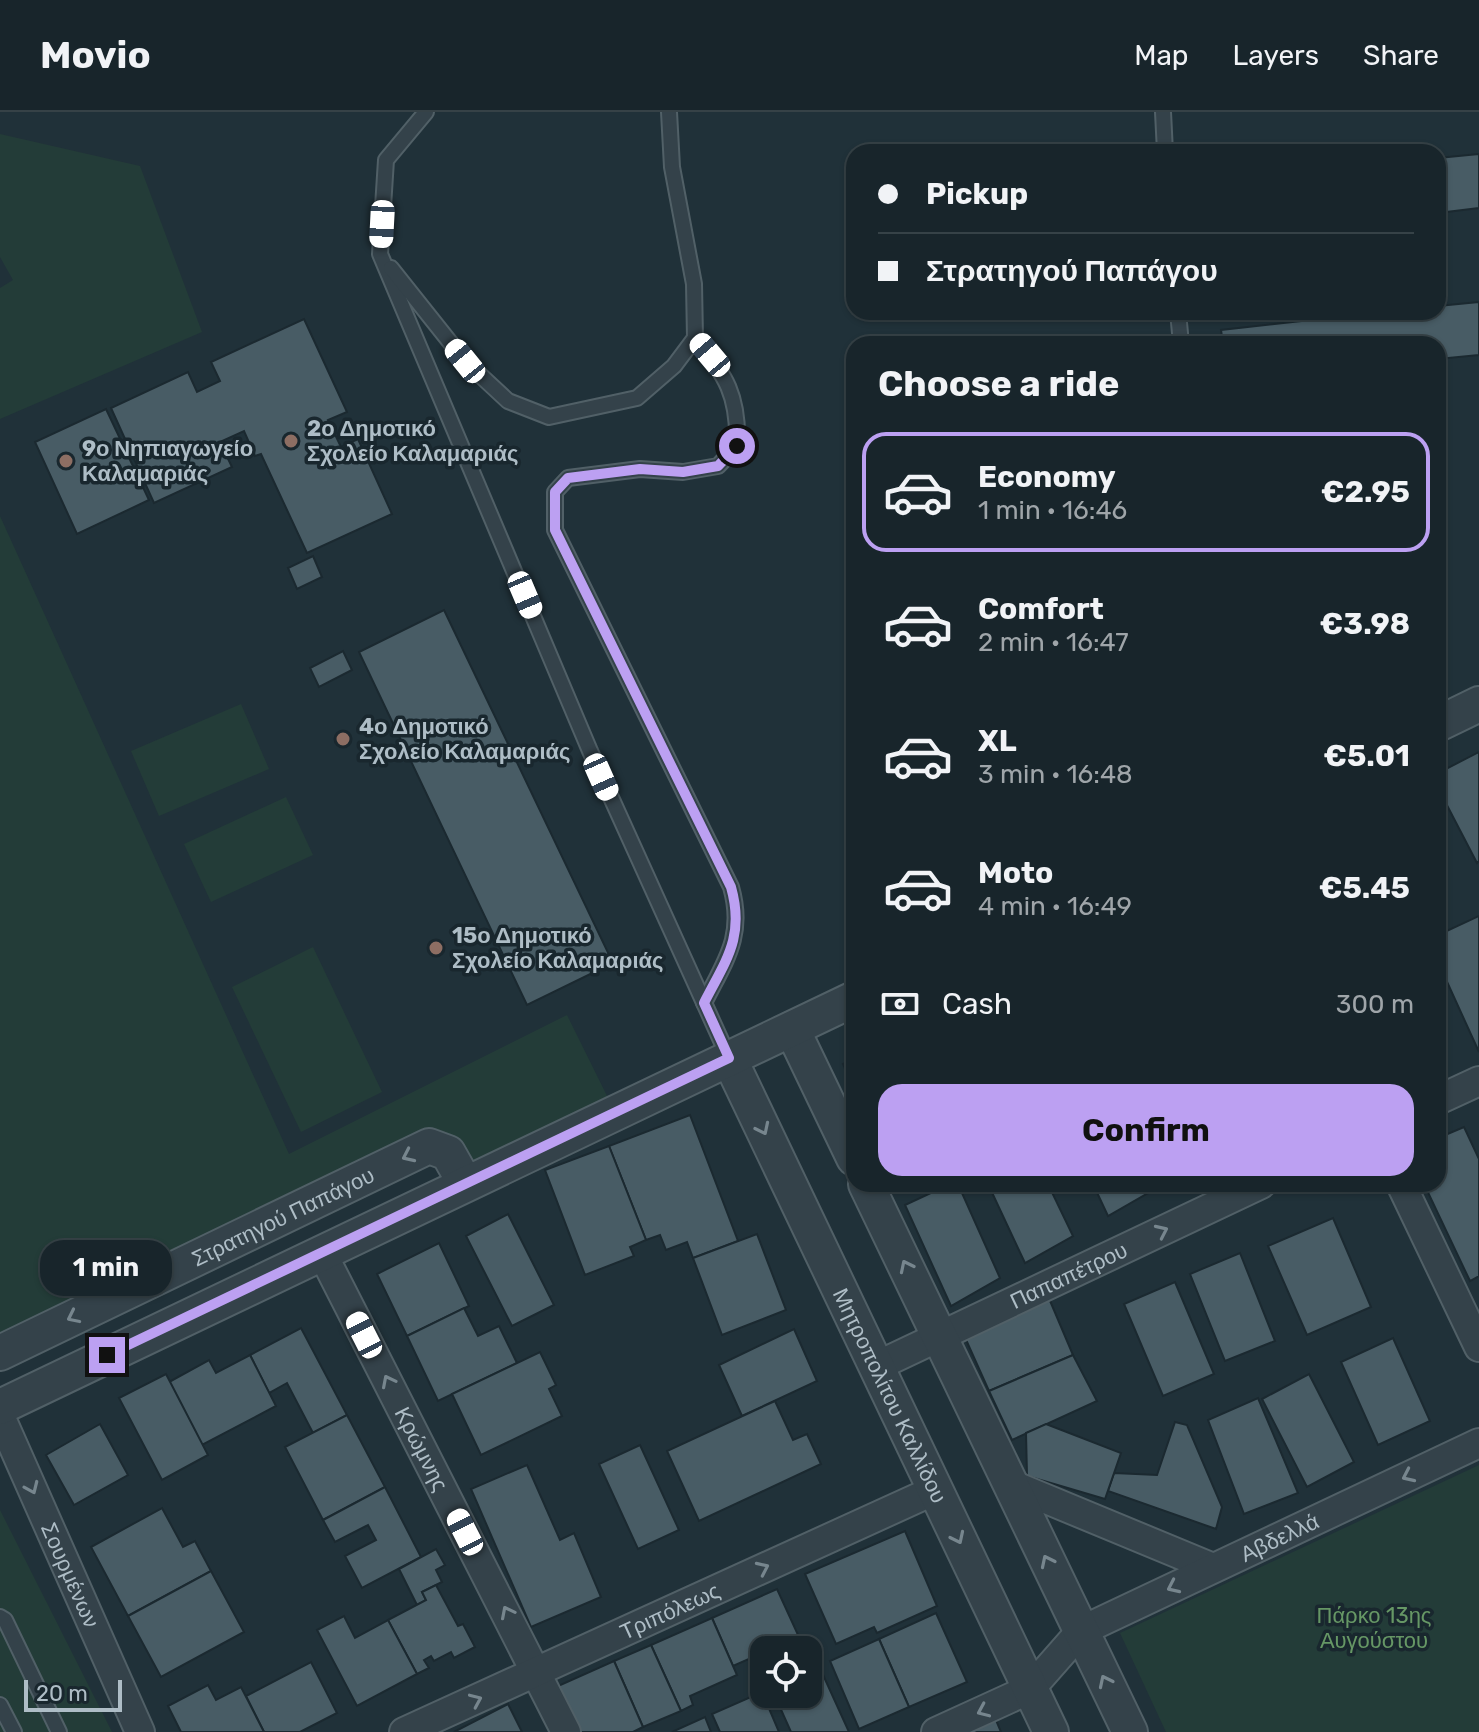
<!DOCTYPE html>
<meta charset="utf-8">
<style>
:root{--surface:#18252b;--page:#212d33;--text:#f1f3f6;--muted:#9fa5a9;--line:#364247;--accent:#bca0f2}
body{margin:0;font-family:Rubik,sans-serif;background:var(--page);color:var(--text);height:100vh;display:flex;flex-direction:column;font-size:30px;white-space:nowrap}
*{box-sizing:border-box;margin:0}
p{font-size:26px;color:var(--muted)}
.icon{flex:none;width:44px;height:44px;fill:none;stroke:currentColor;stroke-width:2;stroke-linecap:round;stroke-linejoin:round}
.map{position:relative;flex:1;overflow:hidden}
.sheet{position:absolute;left:846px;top:224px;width:600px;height:856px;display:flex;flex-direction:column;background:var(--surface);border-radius:24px;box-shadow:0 2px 6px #0004,0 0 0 2px var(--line)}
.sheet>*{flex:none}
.hud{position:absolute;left:846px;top:32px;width:600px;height:176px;border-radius:24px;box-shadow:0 2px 6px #0004,0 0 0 2px var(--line);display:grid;align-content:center;height:176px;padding:0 32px;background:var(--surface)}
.controls{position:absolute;left:750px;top:1524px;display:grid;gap:16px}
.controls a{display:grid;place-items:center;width:72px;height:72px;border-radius:16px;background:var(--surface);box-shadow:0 2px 6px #0004,0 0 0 2px var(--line);font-size:40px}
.scale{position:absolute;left:24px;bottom:20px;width:98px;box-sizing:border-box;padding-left:8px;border:4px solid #aebdc6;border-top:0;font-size:22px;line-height:28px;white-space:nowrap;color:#aebdc6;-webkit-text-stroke:6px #19272e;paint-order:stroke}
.end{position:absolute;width:36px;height:36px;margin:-18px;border:10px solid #bca0f2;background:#111;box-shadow:0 0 0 4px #111}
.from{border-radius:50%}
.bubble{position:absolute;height:56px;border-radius:24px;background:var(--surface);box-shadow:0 2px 6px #0004,0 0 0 2px var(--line);font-size:26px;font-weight:700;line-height:56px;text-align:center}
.car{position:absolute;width:24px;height:48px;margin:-24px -12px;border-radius:10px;box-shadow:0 0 6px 2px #0007;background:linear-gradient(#fff 24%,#345 0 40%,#fff 0 76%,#345 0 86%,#fff 0)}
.hud b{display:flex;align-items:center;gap:28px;height:76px;font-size:30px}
.hud b+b{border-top:2px solid var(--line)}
.hud i{width:20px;height:20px;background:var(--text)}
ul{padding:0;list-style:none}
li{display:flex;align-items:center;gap:24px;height:120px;margin:0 16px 12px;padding:0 16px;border:4px solid transparent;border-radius:24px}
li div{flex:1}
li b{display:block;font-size:30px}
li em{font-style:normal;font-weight:700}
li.current{border-color:var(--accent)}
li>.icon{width:72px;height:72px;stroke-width:1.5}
h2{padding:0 32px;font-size:36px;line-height:96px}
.pay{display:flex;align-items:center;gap:20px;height:88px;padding:0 32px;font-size:30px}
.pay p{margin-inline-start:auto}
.primary-button{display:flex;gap:16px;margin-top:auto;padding:16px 32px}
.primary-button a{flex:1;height:92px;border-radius:24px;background:var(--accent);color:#111;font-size:32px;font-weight:700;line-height:92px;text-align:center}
header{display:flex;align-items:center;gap:48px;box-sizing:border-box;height:112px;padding:0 40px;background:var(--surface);border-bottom:2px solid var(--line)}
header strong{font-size:38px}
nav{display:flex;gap:44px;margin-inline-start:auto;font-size:28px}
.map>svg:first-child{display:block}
.green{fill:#233c38}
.building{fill:#485c65;stroke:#1b2930;stroke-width:2}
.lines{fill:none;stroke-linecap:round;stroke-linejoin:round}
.service-casing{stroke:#516067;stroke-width:18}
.minor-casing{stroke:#516067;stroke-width:32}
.tertiary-casing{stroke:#516067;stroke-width:38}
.service{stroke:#34424a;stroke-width:14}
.minor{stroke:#34424a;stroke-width:28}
.tertiary{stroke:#34424a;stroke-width:34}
.oneway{stroke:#77868e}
.route{stroke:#bca0f2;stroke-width:10}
.education-dot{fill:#8d6e63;stroke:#19272e;stroke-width:3}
.labels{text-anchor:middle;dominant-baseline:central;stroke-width:7;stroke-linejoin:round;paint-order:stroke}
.poi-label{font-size:22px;font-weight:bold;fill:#aebdc6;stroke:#19272e;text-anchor:start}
.street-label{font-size:22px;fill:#aebdc6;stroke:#19272e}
.park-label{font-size:22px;fill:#669765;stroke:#19272e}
</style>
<header>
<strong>Movio</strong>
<nav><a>Map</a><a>Layers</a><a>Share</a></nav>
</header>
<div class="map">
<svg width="1479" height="1620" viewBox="0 0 1479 1620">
<rect width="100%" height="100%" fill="#203139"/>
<g class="green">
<polygon points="0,22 140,54 202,220 0,307 0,176 13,168 0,145"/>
<polygon points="0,404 289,1042 567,903 610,990 465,1068 450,1038 0,1239"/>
<polygon points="241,592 269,657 159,704 131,639"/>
<polygon points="286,685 313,743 211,790 184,732"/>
<polygon points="313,835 382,980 301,1020 232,875"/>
<polygon points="1479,1353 1479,1620 1166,1620 1120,1521"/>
<polygon points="0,1398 112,1620 0,1620"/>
</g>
<g class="building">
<polygon points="1479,42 1479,96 1438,101 1438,46"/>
<polygon points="1479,190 1479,243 1438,247 1438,232 1223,232 1221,218 1383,200 1438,200 1438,194"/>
<polygon points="304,207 347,300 328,308 341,335 358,327 392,402 307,441 261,342 255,344 244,319 220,330 232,355 154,391 111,296 188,260 197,280 220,269 211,250"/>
<polygon points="106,297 149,388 77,422 35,330"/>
<polygon points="313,444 322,465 297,477 288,456"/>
<polygon points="444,498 613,851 527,893 359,540"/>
<polygon points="343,539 352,558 319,575 310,556"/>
<polygon points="1479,640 1479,749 1477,751 1438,676 1438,661"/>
<polygon points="1479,804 1479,940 1438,850 1438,823"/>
<polygon points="854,947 854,977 843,952"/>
<polygon points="690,1003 738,1129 693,1146 687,1130 666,1138 660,1123 646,1128 609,1034"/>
<polygon points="1464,1015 1479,1047 1479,1164 1470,1169 1424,1072 1438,1072 1438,1026"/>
<polygon points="609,1034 646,1128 630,1135 634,1144 585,1163 545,1058"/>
<polygon points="950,1072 958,1072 1000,1166 951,1194 905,1093"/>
<polygon points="988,1072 1048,1072 1073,1124 1025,1151"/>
<polygon points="1093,1072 1144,1072 1148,1081 1108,1104"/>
<polygon points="508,1102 554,1193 512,1214 466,1124"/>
<polygon points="1333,1106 1371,1195 1307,1223 1268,1134"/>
<polygon points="757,1122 786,1198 722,1223 693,1146"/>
<polygon points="439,1131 469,1194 407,1224 377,1162"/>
<polygon points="1240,1141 1275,1229 1225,1249 1190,1162"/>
<polygon points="1175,1170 1214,1262 1163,1284 1124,1192"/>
<polygon points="1048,1184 1073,1243 989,1279 963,1221"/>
<polygon points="464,1196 478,1224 499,1214 517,1251 438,1289 407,1224"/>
<polygon points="301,1216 347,1303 313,1321 287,1271 269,1281 250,1243"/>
<polygon points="794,1217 817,1269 742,1304 719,1253"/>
<polygon points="1393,1226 1430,1309 1378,1333 1341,1250"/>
<polygon points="540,1240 556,1273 549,1277 562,1304 481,1343 452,1282"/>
<polygon points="250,1243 276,1294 202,1333 169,1270 209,1248 216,1261"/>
<polygon points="1073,1243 1097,1289 1012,1328 989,1279"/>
<polygon points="166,1262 208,1343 162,1368 119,1286"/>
<polygon points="1309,1262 1354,1350 1307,1375 1262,1287"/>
<polygon points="1258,1286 1298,1381 1244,1402 1208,1308"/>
<polygon points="775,1289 793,1328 807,1322 821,1352 699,1409 667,1339"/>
<polygon points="347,1303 385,1375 323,1408 285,1335"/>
<polygon points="1175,1310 1187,1313 1222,1395 1216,1417 1108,1379 1114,1361 1157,1363"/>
<polygon points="100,1312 128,1363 74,1393 46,1343"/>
<polygon points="1046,1312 1121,1341 1105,1387 1027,1364 1026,1321"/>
<polygon points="640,1333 679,1418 638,1437 599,1352"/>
<polygon points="527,1353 560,1428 574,1421 601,1485 531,1515 471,1377"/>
<polygon points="385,1375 421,1445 362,1476 345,1444 376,1428 368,1413 335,1430 323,1408"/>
<polygon points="162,1396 183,1435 195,1429 211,1459 128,1504 91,1435"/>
<polygon points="905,1419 937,1494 877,1521 874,1515 836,1532 805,1462"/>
<polygon points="436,1437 445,1453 436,1458 442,1470 422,1480 426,1488 417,1493 399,1457"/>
<polygon points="211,1459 244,1520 161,1565 128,1504"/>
<polygon points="436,1473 458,1514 463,1512 475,1535 454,1546 451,1540 434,1549 431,1544 424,1548 429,1556 417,1562 388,1508 426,1488 422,1480"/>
<polygon points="777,1477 799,1525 733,1554 712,1506"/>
<polygon points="936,1501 967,1570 909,1595 879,1527"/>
<polygon points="344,1504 355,1526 388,1508 417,1562 357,1594 317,1518"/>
<polygon points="712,1506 737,1563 690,1584 693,1593 681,1599 651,1533"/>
<polygon points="879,1527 909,1595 859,1617 830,1549"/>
<polygon points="651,1533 681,1599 643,1615 614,1549"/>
<polygon points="614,1549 643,1615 633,1620 578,1620 558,1574"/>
<polygon points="311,1550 337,1601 300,1620 264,1620 246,1584"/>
<polygon points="819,1554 849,1620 791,1620 774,1582 808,1582 808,1559"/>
<polygon points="208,1573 216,1588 241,1575 264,1620 181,1620 168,1594"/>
<polygon points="762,1580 779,1620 720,1620 712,1602"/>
<polygon points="508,1592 522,1620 454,1620"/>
<polygon points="705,1605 711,1620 672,1620"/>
<polygon points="996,1608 1001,1620 970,1620"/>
</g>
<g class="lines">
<g class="service-casing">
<g id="service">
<polyline points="426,0 386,48 380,142 590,639 729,946"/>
<polyline points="1163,0 1165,40"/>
<polyline points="391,156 465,249 508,289 549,305 637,286 674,254 695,226 694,172 672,55 669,0"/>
<polyline points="1178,200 1181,232"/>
<path d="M695 226C726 263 739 284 737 334L718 354 683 360 640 357 568 366 555 380V418L731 775C745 824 725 849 704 891"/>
<polyline points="0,1505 5,1508 59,1620"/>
<polyline points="0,1593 14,1620"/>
</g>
</g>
<g class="minor-casing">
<g id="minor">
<polyline points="1438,988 1479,969"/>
<polyline points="1401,1072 1479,1235"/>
<path id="s1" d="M321 1139 566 1620"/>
<path id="s2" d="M877 1254 1261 1072"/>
<path id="s3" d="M0 1304 140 1620"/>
<polyline points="1010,1372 1213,1456"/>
<path id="s4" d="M404 1620 935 1378"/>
<path id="s5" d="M936 1620 1030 1577 1081 1519 1479 1331"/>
</g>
</g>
<g class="tertiary-casing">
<g id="tertiary">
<polyline points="1438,612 1479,592"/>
<polyline points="792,917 854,1046"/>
<path id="s6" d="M729 946 1051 1620"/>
<polyline points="866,1072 1130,1620"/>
<path id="s7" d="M0 1241 429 1034 448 1041 465 1071"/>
<polyline points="0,1295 854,887"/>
</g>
</g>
<use href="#service" class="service"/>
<use href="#minor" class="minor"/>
<use href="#tertiary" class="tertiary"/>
</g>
<defs><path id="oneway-chevron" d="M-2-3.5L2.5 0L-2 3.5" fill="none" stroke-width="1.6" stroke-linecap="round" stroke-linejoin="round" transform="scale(2)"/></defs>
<g class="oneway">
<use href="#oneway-chevron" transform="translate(763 1017) rotate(64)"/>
<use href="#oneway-chevron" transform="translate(408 1044) rotate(155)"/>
<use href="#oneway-chevron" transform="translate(1162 1119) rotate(-25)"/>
<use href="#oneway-chevron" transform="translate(906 1154) rotate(-116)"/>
<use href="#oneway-chevron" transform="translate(73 1205) rotate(154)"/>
<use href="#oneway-chevron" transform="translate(388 1269) rotate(-117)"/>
<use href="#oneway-chevron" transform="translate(1408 1364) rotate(155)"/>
<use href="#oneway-chevron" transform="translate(32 1376) rotate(66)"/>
<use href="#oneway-chevron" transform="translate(958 1426) rotate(64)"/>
<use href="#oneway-chevron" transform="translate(1047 1449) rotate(-116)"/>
<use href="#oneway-chevron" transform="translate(763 1456) rotate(-25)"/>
<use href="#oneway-chevron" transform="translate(1173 1475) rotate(155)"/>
<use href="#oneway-chevron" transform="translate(507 1500) rotate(-117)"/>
<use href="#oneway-chevron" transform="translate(1105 1569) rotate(-116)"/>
<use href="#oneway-chevron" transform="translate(476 1588) rotate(-24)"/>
<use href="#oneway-chevron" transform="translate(983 1599) rotate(156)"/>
</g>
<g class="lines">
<path class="route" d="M107 1243 729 946 704 891C726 848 745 825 731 775L555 418V380L568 366 640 357 683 360 718 354 737 334"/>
</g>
<g class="education-dot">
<circle cx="291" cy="329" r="8"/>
<circle cx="66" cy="349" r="8"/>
<circle cx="343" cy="627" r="8"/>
<circle cx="436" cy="836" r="8"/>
</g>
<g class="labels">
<g class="poi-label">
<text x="307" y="316">2ο Δημοτικό<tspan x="307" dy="25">Σχολείο Καλαμαριάς</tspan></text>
<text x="82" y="336">9ο Νηπιαγωγείο<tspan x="82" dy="25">Καλαμαριάς</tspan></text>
<text x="359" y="614">4ο Δημοτικό<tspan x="359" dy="25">Σχολείο Καλαμαριάς</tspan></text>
<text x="452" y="823">15ο Δημοτικό<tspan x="452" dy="25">Σχολείο Καλαμαριάς</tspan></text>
</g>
<g class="street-label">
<text stroke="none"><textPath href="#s7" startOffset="314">Στρατηγού Παπάγου</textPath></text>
<text stroke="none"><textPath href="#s2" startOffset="212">Παπαπέτρου</textPath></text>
<text stroke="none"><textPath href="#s6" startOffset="374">Μητροπολίτου Καλλίδου</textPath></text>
<text stroke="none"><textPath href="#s1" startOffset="222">Κρώμνης</textPath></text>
<text stroke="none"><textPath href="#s5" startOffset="400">Αβδελλά</textPath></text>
<text stroke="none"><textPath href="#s3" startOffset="174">Σουρμένων</textPath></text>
<text stroke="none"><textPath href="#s4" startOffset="292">Τριπόλεως</textPath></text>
</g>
<g class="park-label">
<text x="1374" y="1503">Πάρκο 13ης<tspan x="1374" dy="25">Αυγούστου</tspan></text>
</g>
</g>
</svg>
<div class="controls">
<a><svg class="icon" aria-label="locate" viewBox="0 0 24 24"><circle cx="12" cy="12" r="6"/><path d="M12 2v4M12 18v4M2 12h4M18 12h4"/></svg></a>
</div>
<div class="scale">20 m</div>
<i class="end from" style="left:737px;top:334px"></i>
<i class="end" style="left:107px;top:1243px"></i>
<div class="bubble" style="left:40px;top:1128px;width:132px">1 min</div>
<i class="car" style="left:382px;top:112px;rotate:183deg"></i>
<i class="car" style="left:710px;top:243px;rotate:320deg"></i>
<i class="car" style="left:465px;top:249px;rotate:321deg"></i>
<i class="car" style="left:525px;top:483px;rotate:157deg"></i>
<i class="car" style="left:601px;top:665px;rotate:156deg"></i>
<i class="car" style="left:364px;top:1223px;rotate:333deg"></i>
<i class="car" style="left:465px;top:1420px;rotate:333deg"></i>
<div class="hud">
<b><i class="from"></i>Pickup</b>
<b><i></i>Στρατηγού Παπάγου</b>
</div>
<section class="sheet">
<h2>Choose a ride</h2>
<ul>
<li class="current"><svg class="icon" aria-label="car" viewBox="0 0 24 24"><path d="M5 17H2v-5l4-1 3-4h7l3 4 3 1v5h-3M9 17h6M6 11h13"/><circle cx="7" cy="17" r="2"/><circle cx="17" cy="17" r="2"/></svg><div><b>Economy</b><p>1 min · 16:46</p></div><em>€2.95</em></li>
<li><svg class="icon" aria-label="car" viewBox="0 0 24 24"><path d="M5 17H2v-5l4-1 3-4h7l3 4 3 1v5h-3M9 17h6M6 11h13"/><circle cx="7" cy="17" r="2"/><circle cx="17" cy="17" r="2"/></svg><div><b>Comfort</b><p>2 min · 16:47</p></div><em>€3.98</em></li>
<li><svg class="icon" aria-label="car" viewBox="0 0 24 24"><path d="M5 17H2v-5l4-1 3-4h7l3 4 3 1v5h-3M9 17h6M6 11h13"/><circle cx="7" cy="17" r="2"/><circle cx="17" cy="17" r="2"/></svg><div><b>XL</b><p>3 min · 16:48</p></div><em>€5.01</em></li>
<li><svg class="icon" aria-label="car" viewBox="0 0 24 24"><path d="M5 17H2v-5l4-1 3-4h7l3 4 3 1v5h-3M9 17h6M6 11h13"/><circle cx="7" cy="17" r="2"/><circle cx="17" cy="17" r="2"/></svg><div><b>Moto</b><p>4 min · 16:49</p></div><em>€5.45</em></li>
</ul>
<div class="pay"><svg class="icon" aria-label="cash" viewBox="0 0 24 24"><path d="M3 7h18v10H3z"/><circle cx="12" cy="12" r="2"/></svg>Cash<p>300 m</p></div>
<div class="primary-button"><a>Confirm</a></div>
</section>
</div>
